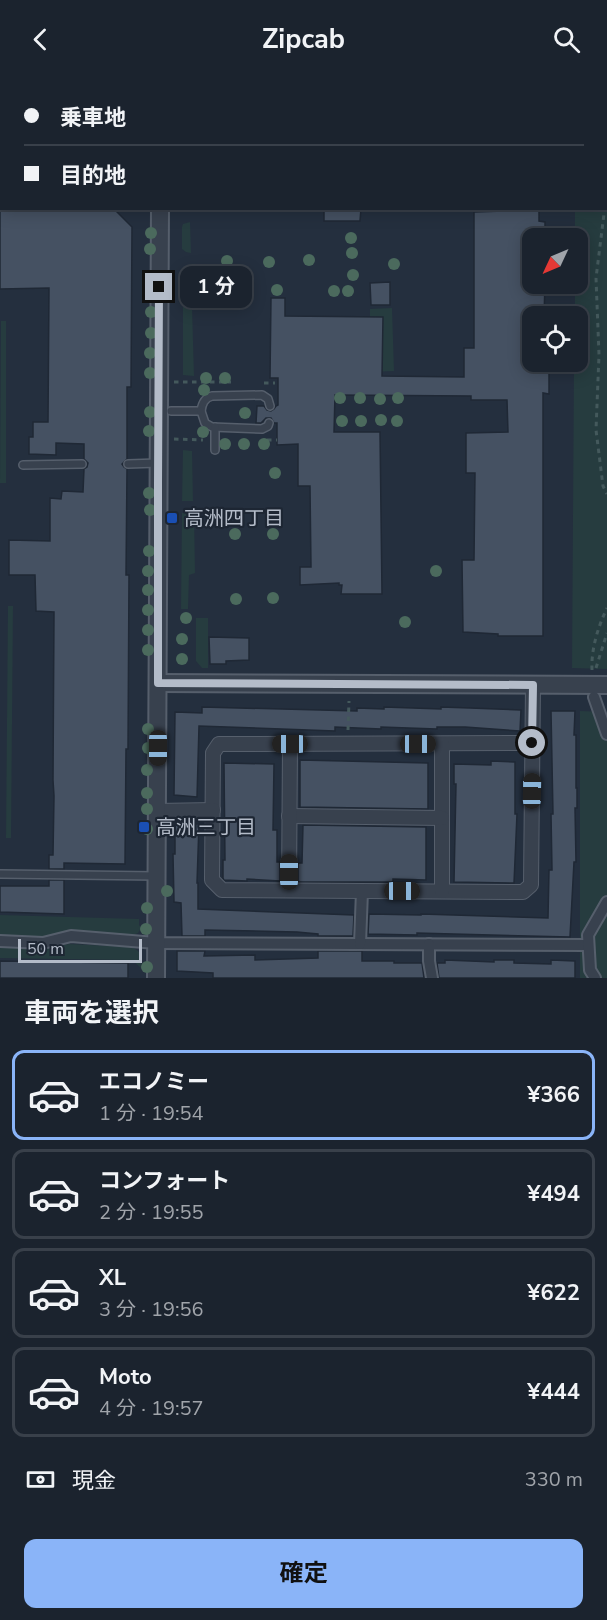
<!DOCTYPE html>
<html lang="ja">
<meta charset="utf-8">
<style>
:root{--surface:#1b232e;--page:#242b36;--text:#f1f3f6;--muted:#a0a4aa;--line:#39404a;--accent:#8ab4f8}
body{margin:0;font-family:"Nunito Sans","Noto Sans JP",sans-serif;background:var(--page);color:var(--text);height:100vh;display:flex;flex-direction:column;font-size:22px;white-space:nowrap}
*{box-sizing:border-box;margin:0}
p{font-size:20px;color:var(--muted)}
.icon{flex:none;width:33px;height:33px;fill:none;stroke:currentColor;stroke-width:2;stroke-linecap:round;stroke-linejoin:round}
.map{position:relative;height:900px;overflow:hidden}
.panel{display:flex;flex-direction:column;background:var(--surface);flex:1}
.panel>*{flex:none}
.guide{position:absolute;left:0px;top:0px;width:608px;height:132px;box-shadow:0 3px 15px #0003,0 0 0 2px var(--line);display:grid;align-content:center;height:132px;padding:0 24px;background:var(--surface)}
.needle{width:39px;rotate:226deg}
.buttons{position:absolute;left:522px;top:150px;display:grid;gap:12px}
.buttons a{display:grid;place-items:center;width:66px;height:66px;border-radius:12px;background:var(--surface);box-shadow:0 3px 15px #0003,0 0 0 2px var(--line);font-size:30px}
.scale{position:absolute;left:18px;bottom:15px;width:124px;box-sizing:border-box;padding-left:6px;border:3px solid #b4bcc9;border-top:0;font-size:16px;line-height:21px;white-space:nowrap;color:#b4bcc9;-webkit-text-stroke:4px #1d2633;paint-order:stroke}
.end{position:absolute;width:27px;height:27px;margin:-14px;border:8px solid #b4bcc9;background:#111;box-shadow:0 0 0 3px #111}
.from{border-radius:50%}
.bubble{position:absolute;height:42px;border-radius:12px;background:var(--surface);box-shadow:0 3px 15px #0003,0 0 0 2px var(--line);font-size:20px;font-weight:700;line-height:42px;text-align:center}
.car{position:absolute;width:18px;height:36px;margin:-18px -9px;border-radius:8px;box-shadow:0 0 4px 2px #0007;background:linear-gradient(#222 24%,#8ab4d8 0 40%,#222 0 76%,#8ab4d8 0 86%,#222 0)}
.guide b{display:flex;align-items:center;gap:21px;height:57px;font-size:22px}
.guide b+b{border-top:2px solid var(--line)}
.guide i{width:15px;height:15px;background:var(--text)}
ul{padding:0;list-style:none}
li{display:flex;align-items:center;gap:18px;height:90px;margin:0 12px 9px;padding:0 12px;border:3px solid var(--line);border-radius:12px}
li div{flex:1}
li b{display:block;font-size:22px}
li em{font-style:normal;font-weight:700}
li.active{border-color:var(--accent)}
li>.icon{width:54px;height:54px;stroke-width:1.5}
h2{padding:0 24px;font-size:27px;line-height:72px}
.pay{display:flex;align-items:center;gap:15px;height:66px;padding:0 24px;font-size:22px}
.pay p{margin-inline-start:auto}
.cta{display:flex;gap:12px;margin-top:auto;padding:12px 24px}
.cta a{flex:1;height:69px;border-radius:12px;background:var(--accent);color:#111;font-size:24px;font-weight:700;line-height:69px;text-align:center}
header{display:flex;justify-content:space-between;align-items:center;height:78px;padding:0 24px;background:var(--surface);font-size:27px;font-weight:700}
.map>svg:first-child{display:block}
.green{fill:#263c3f}
.building{fill:#455162;stroke:#1f2835;stroke-width:1.5}
.lines{fill:none;stroke-linecap:round;stroke-linejoin:round}
.service-casing{stroke:#565f6c;stroke-width:10}
.pedestrian-casing{stroke:#565f6c;stroke-width:14}
.minor-casing{stroke:#565f6c;stroke-width:16}
.tertiary-casing{stroke:#565f6c;stroke-width:20}
.path{stroke:#44595c;stroke-width:3;stroke-dasharray:4.5 4.5;stroke-linecap:butt}
.service{stroke:#38414e;stroke-width:7}
.pedestrian{stroke:#38414e;stroke-width:10}
.minor{stroke:#38414e;stroke-width:14}
.tertiary{stroke:#38414e;stroke-width:16}
.tree{fill:#4b6a5d}
.route{stroke:#b4bcc9;stroke-width:8}
.transit-dot{fill:#1a4fb4;stroke:#1d2633;stroke-width:2}
.labels{text-anchor:middle;dominant-baseline:central;stroke-width:4.5;stroke-linejoin:round;paint-order:stroke}
.poi-label{font-size:20px;fill:#b4bcc9;stroke:#1d2633;text-anchor:start}
</style>
<header><svg class="icon" aria-label="back" viewBox="0 0 24 24"><path d="M15 5l-7 7 7 7"/></svg>Zipcab<svg class="icon" aria-label="search" viewBox="0 0 24 24"><circle cx="10" cy="10" r="6"/><path d="M15 15l6 6"/></svg></header>
<div class="map">
<svg width="607" height="900" viewBox="0 0 607 900">
<rect width="100%" height="100%" fill="#242f3e"/>
<g class="green">
<polygon points="0,0 134,0 134,2 2,2 1,77 0,77"/>
<polygon points="175,0 607,0 607,591 572,590 574,284 578,284 578,238 575,238 575,206 578,206 578,160 575,160 575,131 606,130 606,2 175,2"/>
<polygon points="190,144 191,175 186,174 182,171 182,149 183,146"/>
<polygon points="187,194 191,194 194,298 183,297 183,198"/>
<polygon points="392,230 394,293 369,294 382,277 383,239 370,239 370,231"/>
<polygon points="1,243 6,243 6,405 0,405"/>
<polygon points="183,372 192,373 193,423 182,423"/>
<polygon points="182,435 194,435 195,495 189,497 188,531 181,531"/>
<polygon points="8,528 13,528 11,760 6,760"/>
<polygon points="196,540 208,540 208,590 202,590 196,583"/>
<polygon points="580,633 607,634 607,900 580,900"/>
<polygon points="0,837 139,841 139,847 141,850 138,855 131,858 45,861 0,859"/>
<path d="M69 866 131 869C143 874 141 878 141 890L132 882 0 880V869L46 871Z"/>
</g>
<g class="building">
<polygon points="0,130 114,131 132,149 131,309 127,309 127,381 122,386 124,389 127,391 126,497 129,497 128,671 126,671 125,786 64,785 64,791 49,791 49,777 53,777 54,718 53,702 54,534 36,533 35,497 9,497 9,462 50,463 50,420 61,421 62,413 83,414 84,391 87,389 88,385 84,381 84,366 56,365 56,377 29,376 29,359 33,359 33,344 48,344 49,210 0,211"/>
<polygon points="324,130 361,130 360,143 324,143"/>
<polygon points="503,130 539,130 539,143 545,144 545,160 532,160 532,206 545,206 544,238 532,238 532,284 549,284 549,316 543,315 543,558 498,558 498,556 463,554 462,482 474,482 475,395 466,395 466,355 508,354 507,322 471,322 471,318 335,317 334,354 380,354 382,516 341,516 342,507 339,507 339,505 300,507 300,489 311,489 310,408 298,408 298,366 277,367 277,345 274,345 271,340 266,340 261,345 256,345 257,328 264,328 267,332 271,333 274,331 276,328 278,327 278,300 270,300 271,220 285,220 285,238 383,239 382,298 464,299 464,270 474,270 474,134 503,133"/>
<polygon points="390,204 390,227 371,227 370,205"/>
<polygon points="209,559 249,560 249,582 226,583 226,586 210,586"/>
<polygon points="202,629 357,633 357,630 384,631 384,629 441,631 441,629 470,630 521,632 520,653 465,649 437,649 437,651 381,649 381,651 335,649 335,653 199,648 197,719 174,717 175,634 202,635"/>
<polygon points="551,633 575,633 574,657 576,657 576,710 577,710 577,730 575,730 576,784 574,784 570,859 417,855 417,857 368,856 369,836 421,837 421,836 548,840 549,792 552,792 551,736 553,736"/>
<polygon points="300,682 428,685 428,731 300,729"/>
<polygon points="491,683 515,684 515,736 517,736 514,805 454,804 456,706 454,706 454,686 491,687"/>
<polygon points="224,685 274,686 273,752 277,752 277,784 280,784 280,803 247,801 247,803 224,802 223,800 223,782 225,782"/>
<polygon points="175,746 199,746 197,805 198,805 198,831 354,837 353,858 318,858 318,856 297,854 205,852 205,858 182,858 181,825 174,824 173,776 175,776"/>
<polygon points="303,747 426,749 426,802 393,801 393,804 298,804 298,785 302,785"/>
<polygon points="49,802 64,802 64,836 0,834 0,808 49,808"/>
<polygon points="177,873 205,873 204,878 255,877 255,882 318,880 318,873 362,873 362,883 394,883 394,885 422,885 424,900 213,900 213,895 177,893"/>
<polygon points="445,882 494,884 494,882 514,882 514,885 551,886 551,882 575,883 575,900 439,900 437,885 445,885"/>
<polygon points="0,883 128,885 128,900 0,900"/>
</g>
<g class="lines">
<g class="service-casing">
<g id="service">
<path d="M171 333H201C202 326 204 320 212 318L262 317 268 321 270 328"/>
<polyline points="201,333 205,345 212,349 262,351 268,348 269,345"/>
<polyline points="215,372 215,349"/>
<polyline points="128,386 158,385"/>
<polyline points="23,387 82,386"/>
<polyline points="0,796 156,798"/>
</g>
</g>
<g class="pedestrian-casing">
<g id="pedestrian">
<polyline points="594,619 607,656"/>
<polyline points="0,863 43,865 71,858 156,865 588,867"/>
<polyline points="360,866 362,813"/>
<polyline points="429,866 429,883 432,900"/>
<polyline points="595,900 590,892 588,857 607,824"/>
</g>
</g>
<g class="minor-casing">
<g id="minor">
<polyline points="532,665 219,666 213,675 212,802 222,812 523,814 531,807 533,607"/>
<polyline points="442,666 442,813"/>
<polyline points="157,733 213,732"/>
<polyline points="289,738 442,740"/>
<polyline points="289,812 290,666"/>
</g>
</g>
<g class="tertiary-casing">
<g id="tertiary">
<polyline points="160,2 160,0"/>
<polyline points="0,104 2,104"/>
<polyline points="158,605 607,607"/>
<polyline points="156,900 160,130"/>
</g>
</g>
<g class="path">
<polyline points="275,0 289,2"/>
<polyline points="306,0 306,2"/>
<polyline points="606,10 607,10"/>
<polyline points="607,129 604,136 596,200 599,277 596,352 603,408 607,416"/>
<polyline points="174,304 231,304"/>
<polyline points="264,305 275,305"/>
<polyline points="174,361 203,362"/>
<polyline points="267,362 277,362"/>
<polyline points="596,590 607,555"/>
<path d="M592 592C591 571 598 549 607 530"/>
<polyline points="348,652 349,623"/>
</g>
<use href="#service" class="service"/>
<use href="#pedestrian" class="pedestrian"/>
<use href="#minor" class="minor"/>
<use href="#tertiary" class="tertiary"/>
</g>
<g class="tree">
<circle cx="151" cy="155" r="6"/>
<circle cx="351" cy="160" r="6"/>
<circle cx="150" cy="171" r="6"/>
<circle cx="352" cy="175" r="6"/>
<circle cx="309" cy="182" r="6"/>
<circle cx="227" cy="183" r="6"/>
<circle cx="269" cy="184" r="6"/>
<circle cx="394" cy="186" r="6"/>
<circle cx="353" cy="197" r="6"/>
<circle cx="277" cy="212" r="6"/>
<circle cx="151" cy="213" r="6"/>
<circle cx="237" cy="213" r="6"/>
<circle cx="334" cy="213" r="6"/>
<circle cx="348" cy="213" r="6"/>
<circle cx="151" cy="234" r="6"/>
<circle cx="151" cy="255" r="6"/>
<circle cx="150" cy="275" r="6"/>
<circle cx="150" cy="295" r="6"/>
<circle cx="206" cy="300" r="6"/>
<circle cx="225" cy="300" r="6"/>
<circle cx="204" cy="312" r="6"/>
<circle cx="340" cy="320" r="6"/>
<circle cx="360" cy="320" r="6"/>
<circle cx="398" cy="320" r="6"/>
<circle cx="380" cy="321" r="6"/>
<circle cx="150" cy="334" r="6"/>
<circle cx="245" cy="335" r="6"/>
<circle cx="381" cy="342" r="6"/>
<circle cx="342" cy="343" r="6"/>
<circle cx="361" cy="343" r="6"/>
<circle cx="397" cy="343" r="6"/>
<circle cx="149" cy="353" r="6"/>
<circle cx="203" cy="354" r="6"/>
<circle cx="225" cy="366" r="6"/>
<circle cx="244" cy="366" r="6"/>
<circle cx="264" cy="366" r="6"/>
<circle cx="275" cy="395" r="6"/>
<circle cx="149" cy="415" r="6"/>
<circle cx="150" cy="432" r="6"/>
<circle cx="235" cy="456" r="6"/>
<circle cx="273" cy="456" r="6"/>
<circle cx="149" cy="473" r="6"/>
<circle cx="148" cy="493" r="6"/>
<circle cx="436" cy="493" r="6"/>
<circle cx="148" cy="512" r="6"/>
<circle cx="273" cy="520" r="6"/>
<circle cx="236" cy="521" r="6"/>
<circle cx="148" cy="532" r="6"/>
<circle cx="186" cy="540" r="6"/>
<circle cx="405" cy="544" r="6"/>
<circle cx="148" cy="552" r="6"/>
<circle cx="182" cy="561" r="6"/>
<circle cx="148" cy="572" r="6"/>
<circle cx="182" cy="581" r="6"/>
<circle cx="148" cy="651" r="6"/>
<circle cx="148" cy="670" r="6"/>
<circle cx="147" cy="692" r="6"/>
<circle cx="147" cy="715" r="6"/>
<circle cx="147" cy="731" r="6"/>
<circle cx="147" cy="751" r="6"/>
<circle cx="167" cy="813" r="6"/>
<circle cx="147" cy="830" r="6"/>
<circle cx="146" cy="851" r="6"/>
<circle cx="147" cy="889" r="6"/>
</g>
<g class="lines">
<polyline class="route" points="159,209 158,405 158,605 533,607 532,665"/>
</g>
<g class="transit-dot">
<rect x="166" y="434" width="12" height="12" rx="3"/>
<rect x="138" y="743" width="12" height="12" rx="3"/>
</g>
<g class="labels">
<g class="poi-label">
<text x="184" y="440">高洲四丁目</text>
<text x="156" y="749">高洲三丁目</text>
</g>
</g>
</svg>
<div class="buttons">
<a><svg class="needle" viewBox="-14 -14 28 28"><path d="M0-13l5 13h-10z" fill="#e53935"/><path d="M0 13l5-13h-10z" fill="#a0a4aa"/></svg></a>
<a><svg class="icon" aria-label="locate" viewBox="0 0 24 24"><circle cx="12" cy="12" r="6"/><path d="M12 2v4M12 18v4M2 12h4M18 12h4"/></svg></a>
</div>
<div class="scale">50 m</div>
<i class="end from" style="left:532px;top:665px"></i>
<i class="end" style="left:159px;top:209px"></i>
<div class="bubble" style="left:180px;top:188px;width:72px">1 分</div>
<i class="car" style="left:290px;top:666px;rotate:270deg"></i>
<i class="car" style="left:418px;top:666px;rotate:90deg"></i>
<i class="car" style="left:158px;top:670px;rotate:180deg"></i>
<i class="car" style="left:532px;top:713px;rotate:1deg"></i>
<i class="car" style="left:289px;top:794px;rotate:0deg"></i>
<i class="car" style="left:402px;top:813px;rotate:90deg"></i>
<div class="guide">
<b><i class="from"></i>乗車地</b>
<b><i></i>目的地</b>
</div>
</div>
<section class="panel">
<h2>車両を選択</h2>
<ul>
<li class="active"><svg class="icon" aria-label="car" viewBox="0 0 24 24"><path d="M5 17H2v-5l4-1 3-4h7l3 4 3 1v5h-3M9 17h6M6 11h13"/><circle cx="7" cy="17" r="2"/><circle cx="17" cy="17" r="2"/></svg><div><b>エコノミー</b><p>1 分 · 19:54</p></div><em>¥366</em></li>
<li><svg class="icon" aria-label="car" viewBox="0 0 24 24"><path d="M5 17H2v-5l4-1 3-4h7l3 4 3 1v5h-3M9 17h6M6 11h13"/><circle cx="7" cy="17" r="2"/><circle cx="17" cy="17" r="2"/></svg><div><b>コンフォート</b><p>2 分 · 19:55</p></div><em>¥494</em></li>
<li><svg class="icon" aria-label="car" viewBox="0 0 24 24"><path d="M5 17H2v-5l4-1 3-4h7l3 4 3 1v5h-3M9 17h6M6 11h13"/><circle cx="7" cy="17" r="2"/><circle cx="17" cy="17" r="2"/></svg><div><b>XL</b><p>3 分 · 19:56</p></div><em>¥622</em></li>
<li><svg class="icon" aria-label="car" viewBox="0 0 24 24"><path d="M5 17H2v-5l4-1 3-4h7l3 4 3 1v5h-3M9 17h6M6 11h13"/><circle cx="7" cy="17" r="2"/><circle cx="17" cy="17" r="2"/></svg><div><b>Moto</b><p>4 分 · 19:57</p></div><em>¥444</em></li>
</ul>
<div class="pay"><svg class="icon" aria-label="cash" viewBox="0 0 24 24"><path d="M3 7h18v10H3z"/><circle cx="12" cy="12" r="2"/></svg>現金<p>330 m</p></div>
<div class="cta"><a>確定</a></div>
</section>
